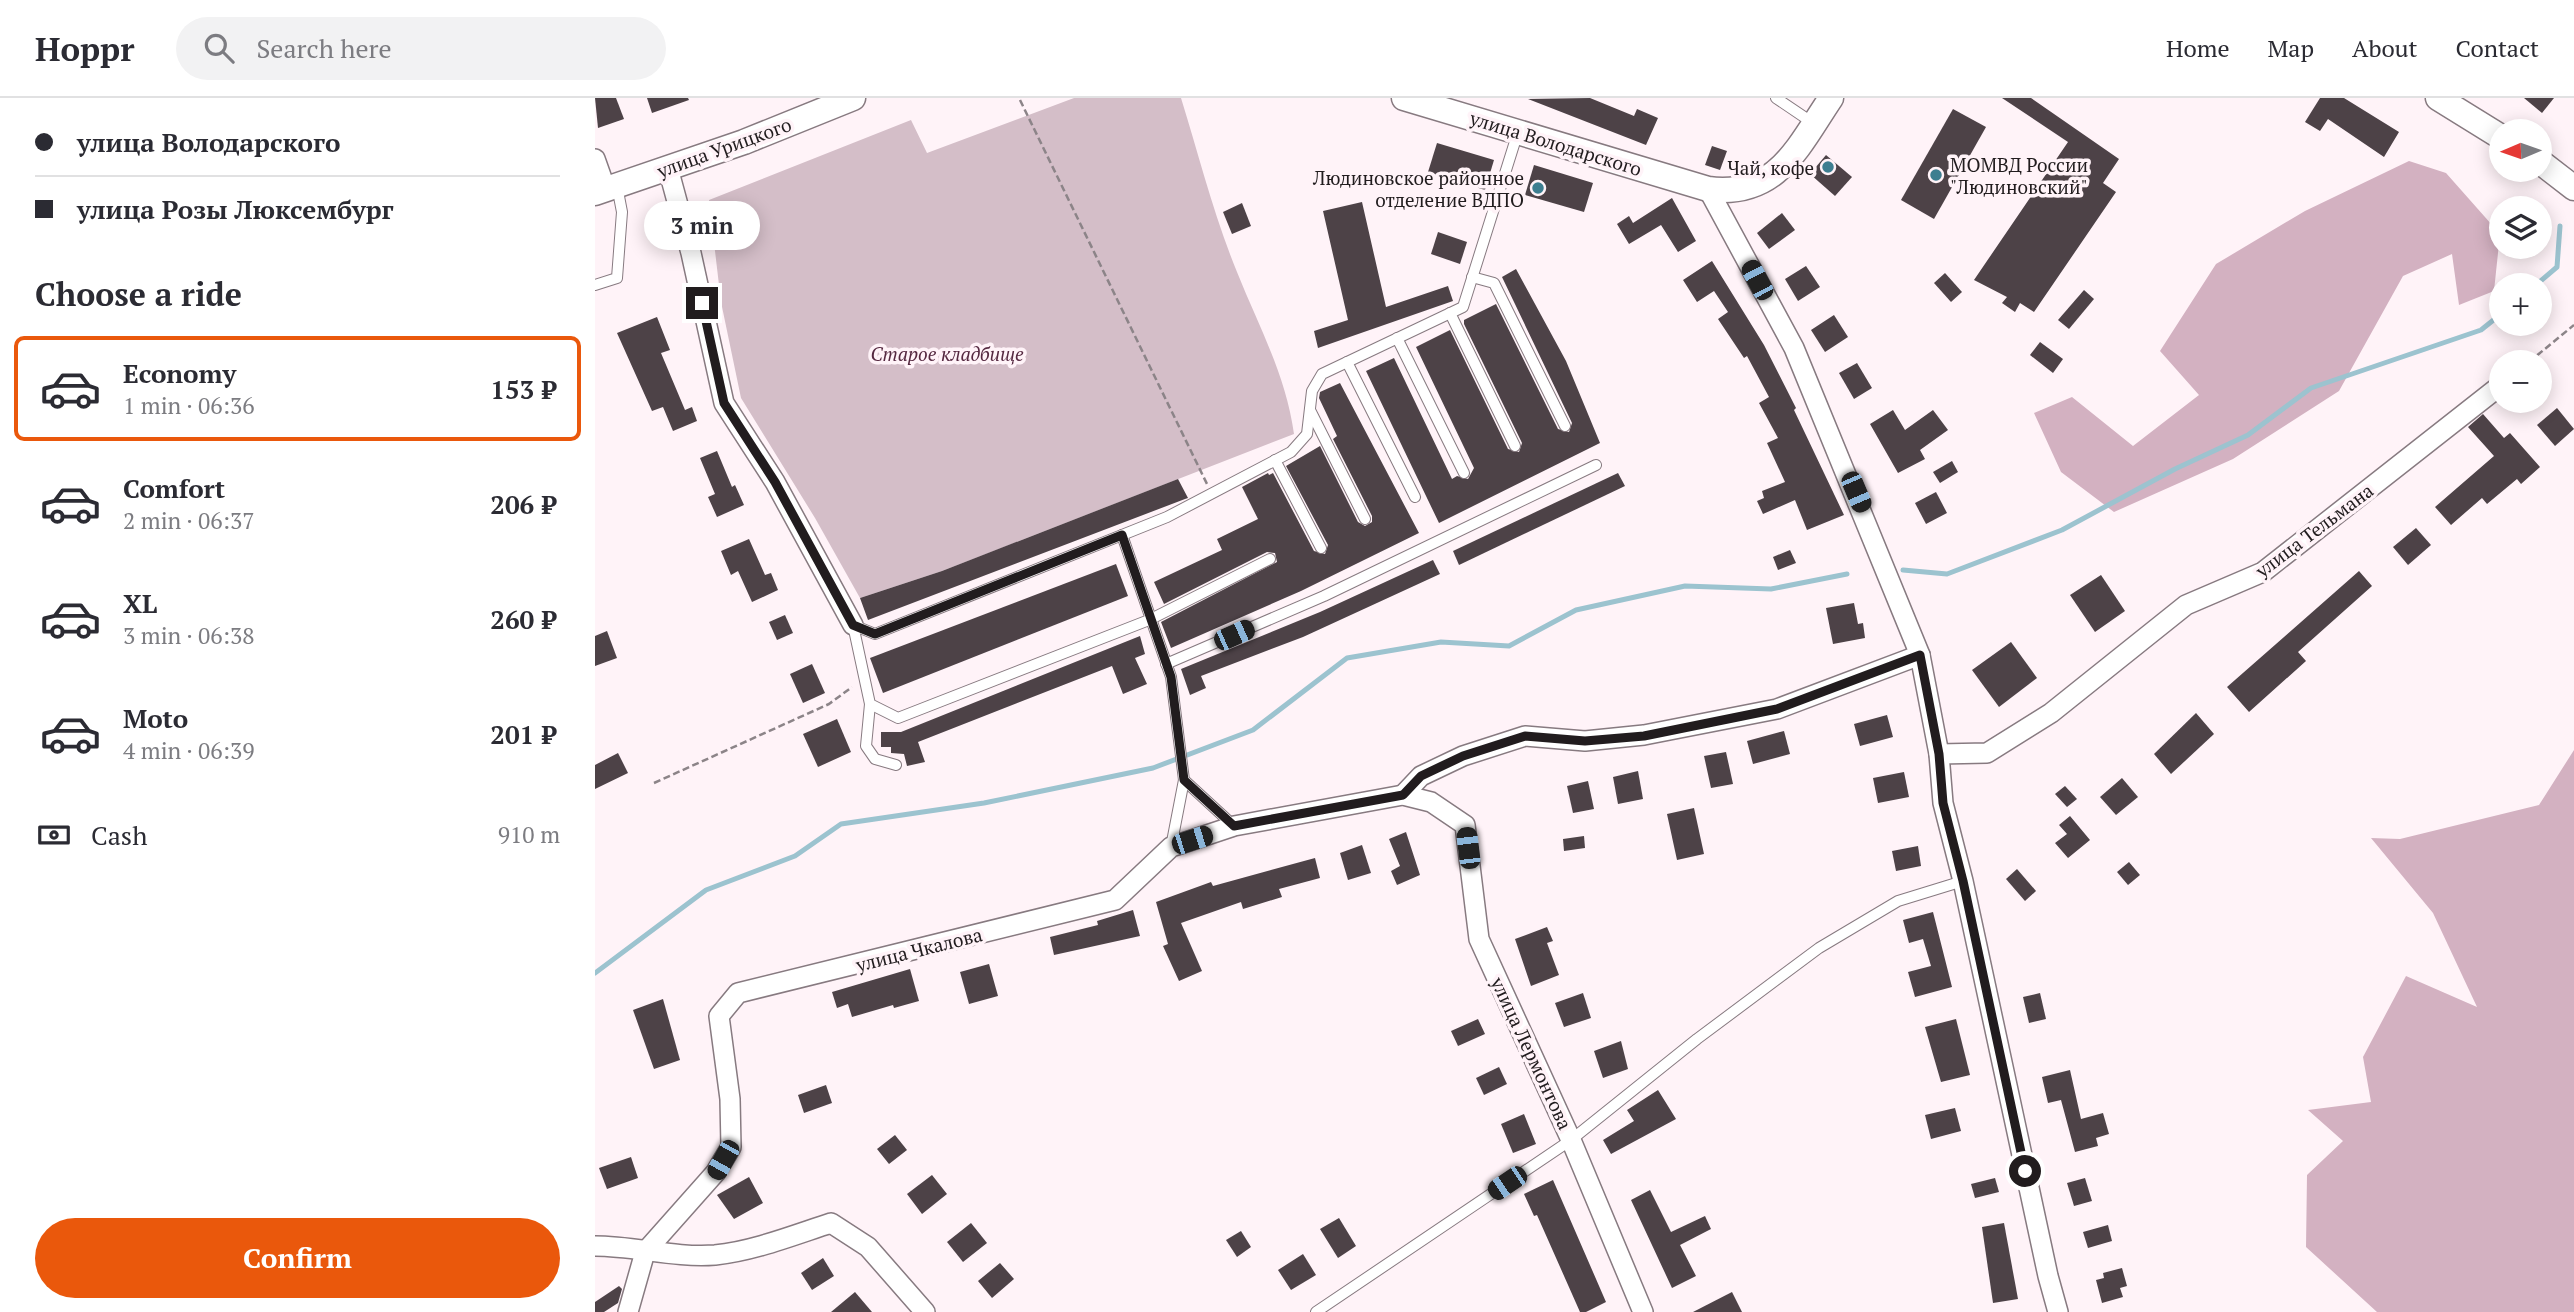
<!DOCTYPE html>
<meta charset="utf-8">
<style>
:root{--surface:#fff;--page:#f2f2f3;--text:#2b2b33;--muted:#7c7c81;--line:#e1e1e2;--accent:#ea580c}
body{margin:0;font-family:"PT Serif",serif;background:var(--page);color:var(--text);height:100vh;display:flex;flex-direction:column;font-size:26px;white-space:nowrap}
*{box-sizing:border-box;margin:0}
p{font-size:23px;color:var(--muted)}
.icon{flex:none;width:38px;height:38px;fill:none;stroke:currentColor;stroke-width:2;stroke-linecap:round;stroke-linejoin:round}
.map{position:relative;flex:1;overflow:hidden}
.sheet{display:flex;flex-direction:column;background:var(--surface);width:595px}
.sheet>*{flex:none}
.hud{display:grid;align-content:center;height:154px;padding:0 35px;background:var(--surface)}
.needle{width:46px;rotate:268deg}
.controls{position:absolute;left:1894px;top:21px;display:grid;gap:14px}
.controls a{display:grid;place-items:center;width:63px;height:63px;border-radius:50%;background:var(--surface);box-shadow:0 4px 18px #0003;font-size:35px}
.end{position:absolute;width:32px;height:32px;margin:-16px;border:9px solid #211c1e;background:#fff;box-shadow:0 0 0 4px #fff}
.from{border-radius:50%}
.bubble{position:absolute;height:49px;border-radius:24px;background:var(--surface);box-shadow:0 4px 18px #0003;font-size:23px;font-weight:600;line-height:49px;text-align:center}
.car{position:absolute;width:21px;height:42px;margin:-21px -10px;border-radius:9px;box-shadow:0 0 5px 2px #0007;background:linear-gradient(#222 24%,#8ab4d8 0 40%,#222 0 76%,#8ab4d8 0 86%,#222 0)}
.hud b{display:flex;align-items:center;gap:24px;height:66px;font-size:26px}
.hud b+b{border-top:2px solid var(--line)}
.hud i{width:18px;height:18px;background:var(--text)}
ul{padding:0;list-style:none}
li{display:flex;align-items:center;gap:21px;height:105px;margin:0 14px 10px;padding:0 21px;border:4px solid transparent;border-radius:10px}
li div{flex:1}
li b{display:block;font-size:26px}
li em{font-style:normal;font-weight:600}
li.on{border-color:var(--accent)}
li>.icon{width:63px;height:63px;stroke-width:1.5}
h2{padding:0 35px;font-size:32px;line-height:84px}
.pay{display:flex;align-items:center;gap:18px;height:77px;padding:0 35px;font-size:26px}
.pay p{margin-inline-start:auto}
.primary-button{display:flex;gap:14px;margin-top:auto;padding:14px 35px}
.primary-button a{flex:1;height:80px;border-radius:42px;background:var(--accent);color:#fff;font-size:28px;font-weight:600;line-height:80px;text-align:center}
header{display:flex;align-items:center;gap:42px;box-sizing:border-box;height:98px;padding:0 35px;background:var(--surface);border-bottom:2px solid var(--line)}
header strong{font-size:33px}
nav{display:flex;gap:38px;margin-inline-start:auto;font-size:24px}
.search{width:490px;height:63px;background:var(--page);display:flex;align-items:center;gap:18px;box-sizing:border-box;padding:0 24px;border-radius:38px;color:var(--muted);font-size:26px}
main{display:flex;flex:1;min-height:0}
.map>svg:first-child{display:block}
.green{fill:#d4bec8}
.forest{fill:#d3b1c1}
.lines{fill:none;stroke-linecap:round;stroke-linejoin:round}
.stream{stroke:#9cc3cf;stroke-width:5}
.building{fill:#4d4247}
.service-casing{stroke:#877a80;stroke-width:12}
.minor-casing{stroke:#877a80;stroke-width:22}
.tertiary-casing{stroke:#877a80;stroke-width:27}
.path{stroke:#8c8488;stroke-width:2.5;stroke-dasharray:7 3.5;stroke-linecap:butt}
.service{stroke:#fff;stroke-width:10}
.minor{stroke:#fff;stroke-width:19}
.tertiary{stroke:#fff;stroke-width:24}
.route{stroke:#211c1e;stroke-width:9}
.poi-dot{fill:#3d7e90;stroke:#fff3f8;stroke-width:2.5}
.labels{text-anchor:middle;dominant-baseline:central;stroke-width:7;stroke-linejoin:round;paint-order:stroke}
.street-label{font-size:19px;fill:#211c1e;stroke:#fff3f8}
.poi-label{font-size:19px;fill:#211c1e;stroke:#fff3f8;text-anchor:end}
.park-label{font-size:19px;font-style:italic;fill:#552840;stroke:#fff3f8}
</style>
<header>
<strong>Hoppr</strong>
<div class="search"><svg class="icon" aria-label="search" viewBox="0 0 24 24"><circle cx="10" cy="10" r="6"/><path d="M15 15l6 6"/></svg>Search here</div>
<nav><a>Home</a><a>Map</a><a>About</a><a>Contact</a></nav>
</header>
<main>
<section class="sheet">
<div class="hud">
<b><i class="from"></i>улица Володарского</b>
<b><i></i>улица Розы Люксембург</b>
</div>
<h2>Choose a ride</h2>
<ul>
<li class="on"><svg class="icon" aria-label="car" viewBox="0 0 24 24"><path d="M5 17H2v-5l4-1 3-4h7l3 4 3 1v5h-3M9 17h6M6 11h13"/><circle cx="7" cy="17" r="2"/><circle cx="17" cy="17" r="2"/></svg><div><b>Economy</b><p>1 min · 06:36</p></div><em>153 ₽</em></li>
<li><svg class="icon" aria-label="car" viewBox="0 0 24 24"><path d="M5 17H2v-5l4-1 3-4h7l3 4 3 1v5h-3M9 17h6M6 11h13"/><circle cx="7" cy="17" r="2"/><circle cx="17" cy="17" r="2"/></svg><div><b>Comfort</b><p>2 min · 06:37</p></div><em>206 ₽</em></li>
<li><svg class="icon" aria-label="car" viewBox="0 0 24 24"><path d="M5 17H2v-5l4-1 3-4h7l3 4 3 1v5h-3M9 17h6M6 11h13"/><circle cx="7" cy="17" r="2"/><circle cx="17" cy="17" r="2"/></svg><div><b>XL</b><p>3 min · 06:38</p></div><em>260 ₽</em></li>
<li><svg class="icon" aria-label="car" viewBox="0 0 24 24"><path d="M5 17H2v-5l4-1 3-4h7l3 4 3 1v5h-3M9 17h6M6 11h13"/><circle cx="7" cy="17" r="2"/><circle cx="17" cy="17" r="2"/></svg><div><b>Moto</b><p>4 min · 06:39</p></div><em>201 ₽</em></li>
</ul>
<div class="pay"><svg class="icon" aria-label="cash" viewBox="0 0 24 24"><path d="M3 7h18v10H3z"/><circle cx="12" cy="12" r="2"/></svg>Cash<p>910 m</p></div>
<div class="primary-button"><a>Confirm</a></div>
</section>
<div class="map">
<svg width="1979" height="1214" viewBox="0 0 1979 1214">
<rect width="100%" height="100%" fill="#fff3f8"/>
<path class="green" d="M479 0H586C604 58 619 118 642 174 664 229 691 277 699 336L347 473 265 500 220 420 146 300 126 204 114 102 316 22 332 55Z"/>
<g class="forest">
<polygon points="1814,63 1851,75 1905,136 1899,193 1864,207 1857,156 1808,178 1744,293 1638,361 1519,414 1466,374 1439,315 1477,299 1538,348 1604,297 1565,253 1621,166 1710,113"/>
<polygon points="1979,652 1979,1214 1782,1214 1711,1149 1712,1077 1748,1043 1713,1012 1776,1004 1768,959 1811,878 1882,909 1838,815 1776,740 1805,741 1944,707"/>
</g>
<g class="lines">
<g class="stream">
<polyline points="1941,187 1962,169 1965,128"/>
<polyline points="1308,472 1352,476 1467,432 1580,371 1653,337 1716,290 1886,232 1906,216"/>
<polyline points="0,875 111,792 200,758 246,726 389,705 558,670 658,632 752,560 846,544 914,548 981,512 1090,488 1176,491 1252,476"/>
</g>
</g>
<g class="building">
<polygon points="0,0 21,0 29,21 3,30"/>
<polygon points="52,0 93,0 94,2 57,15"/>
<polygon points="995,0 1039,18 1042,11 1063,20 1051,47 933,1"/>
<polygon points="1407,0 1436,0 1524,61 1508,85 1521,94 1439,214 1425,205 1420,214 1407,205 1412,199 1379,182 1473,44"/>
<polygon points="1725,0 1749,0 1804,34 1789,59 1733,21 1725,33 1710,24"/>
<polygon points="1929,0 1959,0 1947,15"/>
<polygon points="1358,11 1391,29 1339,121 1306,102"/>
<polygon points="842,45 899,62 890,92 833,74"/>
<polygon points="1117,48 1132,53 1125,72 1110,67"/>
<polygon points="1231,57 1257,79 1240,98 1215,76"/>
<polygon points="939,67 998,85 989,114 930,97"/>
<polygon points="1077,100 1101,143 1083,154 1066,127 1034,146 1022,126 1034,118 1038,125"/>
<polygon points="767,104 791,209 853,188 858,203 723,250 719,233 753,222 728,113"/>
<polygon points="647,105 656,128 637,136 628,114"/>
<polygon points="1187,115 1200,132 1174,151 1162,135"/>
<polygon points="843,134 872,144 865,166 836,156"/>
<polygon points="1117,163 1169,247 1201,310 1199,312 1249,417 1212,432 1200,402 1168,416 1162,403 1169,400 1167,393 1190,384 1172,345 1183,340 1164,305 1174,299 1152,258 1149,260 1123,221 1133,214 1119,193 1102,204 1088,182"/>
<polygon points="1211,168 1225,189 1203,203 1190,181"/>
<polygon points="921,171 971,263 1005,345 844,425 771,273 799,260 857,381 862,378 873,381 879,370 821,249 855,232 913,351 924,354 927,345 869,226 869,222 901,206 963,331 974,334 977,325 907,179"/>
<polygon points="1350,175 1367,194 1356,204 1339,185"/>
<polygon points="1489,192 1499,201 1474,231 1463,222"/>
<polygon points="1239,217 1253,239 1230,254 1216,232"/>
<polygon points="62,219 75,252 66,255 90,312 97,309 102,323 78,333 68,309 57,313 22,235"/>
<polygon points="1445,244 1468,261 1458,275 1435,257"/>
<polygon points="1262,265 1277,290 1259,301 1244,275"/>
<polygon points="745,285 824,435 706,493 576,550 566,524 682,464 680,455 672,454 569,506 559,484 627,452 622,441 663,421 647,389 673,375 674,377 678,375 719,453 730,456 733,447 691,368 725,348 763,424 770,428 777,424 777,418 738,341 742,338 724,300 725,294"/>
<polygon points="1962,310 1979,331 1960,348 1942,327"/>
<polygon points="1298,312 1310,332 1338,312 1353,332 1325,352 1330,361 1303,375 1275,326"/>
<polygon points="1888,316 1909,340 1915,335 1945,369 1926,386 1922,381 1892,406 1887,400 1856,427 1840,409 1899,358 1873,329"/>
<polygon points="122,353 137,389 140,387 149,407 122,419 113,399 120,396 105,360"/>
<polygon points="1357,363 1363,374 1345,385 1338,374"/>
<polygon points="1023,375 1030,388 864,467 858,453"/>
<polygon points="583,381 593,400 590,401 273,522 265,500 347,473"/>
<polygon points="1341,394 1352,415 1331,426 1320,405"/>
<polygon points="1821,430 1836,447 1813,467 1798,449"/>
<polygon points="154,441 170,477 176,475 183,492 157,504 143,473 136,477 126,453"/>
<polygon points="1195,452 1201,465 1183,472 1178,459"/>
<polygon points="838,462 845,476 708,539 606,578 611,590 595,597 586,571 725,514"/>
<polygon points="521,466 533,498 288,595 275,560"/>
<polygon points="1764,473 1777,488 1703,554 1711,563 1654,614 1632,589"/>
<polygon points="1506,477 1530,513 1500,534 1475,497"/>
<polygon points="1259,505 1263,526 1268,525 1270,540 1238,546 1231,510"/>
<polygon points="190,517 198,535 182,542 174,524"/>
<polygon points="12,533 22,560 0,568 0,538"/>
<polygon points="545,538 550,556 540,560 552,586 528,596 517,568 323,644 330,664 312,668 309,656 296,655 296,649 286,649 286,634 306,634"/>
<polygon points="1416,544 1442,580 1404,609 1377,572"/>
<polygon points="217,566 230,595 208,605 195,576"/>
<polygon points="1601,615 1619,636 1576,676 1559,656"/>
<polygon points="1292,617 1298,639 1265,648 1259,626"/>
<polygon points="242,621 256,654 223,669 208,636"/>
<polygon points="1189,633 1195,656 1158,666 1152,643"/>
<polygon points="1131,654 1138,686 1116,690 1109,658"/>
<polygon points="23,655 33,675 0,691 0,667"/>
<polygon points="1043,673 1048,701 1023,706 1018,679"/>
<polygon points="1309,674 1314,699 1283,705 1278,680"/>
<polygon points="1527,680 1543,699 1521,717 1505,699"/>
<polygon points="993,683 999,711 978,715 972,688"/>
<polygon points="1470,688 1482,701 1472,709 1460,696"/>
<polygon points="1099,710 1109,756 1082,762 1072,716"/>
<polygon points="1475,718 1495,742 1473,760 1460,745 1472,736 1464,727"/>
<polygon points="811,734 825,777 802,787 796,773 805,768 794,741"/>
<polygon points="989,738 990,750 969,753 968,741"/>
<polygon points="767,747 776,775 753,782 745,755"/>
<polygon points="1323,748 1326,768 1301,773 1297,753"/>
<polygon points="720,760 725,780 684,791 687,799 648,811 646,804 586,825 607,873 584,883 568,848 573,846 561,804 616,784 618,788"/>
<polygon points="1534,764 1545,777 1533,787 1522,774"/>
<polygon points="1422,771 1441,793 1430,803 1411,781"/>
<polygon points="538,812 545,838 459,857 455,839 503,827 502,823"/>
<polygon points="1338,814 1357,889 1320,899 1313,874 1336,868 1328,841 1314,845 1308,822"/>
<polygon points="952,829 958,843 952,845 964,877 936,888 920,841"/>
<polygon points="394,866 403,898 374,906 365,874"/>
<polygon points="315,871 324,903 299,910 298,907 257,919 253,906 242,910 237,894"/>
<polygon points="988,895 996,920 969,929 960,905"/>
<polygon points="1445,895 1451,921 1434,925 1428,899"/>
<polygon points="68,901 85,962 59,971 38,912"/>
<polygon points="883,921 890,936 863,948 856,933"/>
<polygon points="1361,921 1375,977 1346,984 1330,929"/>
<polygon points="1026,943 1033,971 1008,980 999,953"/>
<polygon points="904,969 912,986 889,997 881,980"/>
<polygon points="1475,972 1486,1021 1508,1015 1514,1036 1501,1040 1503,1048 1480,1054 1466,1002 1453,1005 1447,979"/>
<polygon points="231,987 237,1005 209,1015 203,997"/>
<polygon points="1063,992 1081,1021 1016,1056 1008,1042 1039,1023 1032,1012"/>
<polygon points="1360,1010 1366,1033 1336,1041 1330,1017"/>
<polygon points="929,1016 941,1046 918,1055 906,1026"/>
<polygon points="300,1037 312,1052 294,1066 282,1051"/>
<polygon points="36,1059 43,1080 12,1091 4,1070"/>
<polygon points="337,1077 352,1096 327,1116 312,1096"/>
<polygon points="154,1079 168,1105 139,1121 122,1097"/>
<polygon points="1400,1080 1404,1094 1380,1100 1376,1086"/>
<polygon points="1490,1080 1497,1103 1479,1108 1472,1085"/>
<polygon points="958,1082 1011,1204 991,1214 985,1214 942,1117 939,1118 929,1096"/>
<polygon points="1055,1092 1076,1134 1110,1118 1116,1131 1085,1147 1101,1178 1077,1190 1036,1102"/>
<polygon points="744,1120 761,1148 743,1160 725,1131"/>
<polygon points="376,1125 392,1145 368,1164 352,1144"/>
<polygon points="1409,1125 1423,1201 1398,1205 1387,1129"/>
<polygon points="1513,1127 1517,1143 1493,1150 1488,1134"/>
<polygon points="646,1133 656,1149 642,1159 631,1142"/>
<polygon points="708,1156 721,1177 696,1192 683,1172"/>
<polygon points="228,1160 239,1178 217,1192 206,1175"/>
<polygon points="405,1165 419,1181 397,1200 383,1183"/>
<polygon points="1527,1170 1532,1188 1525,1190 1528,1199 1507,1205 1501,1182 1509,1180 1508,1175"/>
<polygon points="24,1188 27,1191 23,1205 9,1214 0,1214 0,1204"/>
<polygon points="260,1194 277,1214 236,1214"/>
<polygon points="1137,1194 1147,1214 1098,1214"/>
</g>
<g class="lines">
<g class="service-casing">
<g id="service">
<polyline points="1181,0 1218,25"/>
<polyline points="877,179 899,185 970,328"/>
<polyline points="0,187 22,180 27,114 22,88"/>
<polyline points="855,215 920,348"/>
<polyline points="802,240 869,375"/>
<polyline points="752,264 820,399"/>
<polyline points="715,312 770,421"/>
<polyline points="680,362 726,450"/>
<polyline points="527,437 576,579 589,682 639,728"/>
<polyline points="258,527 280,536 572,419 696,354 712,336 717,293 727,276 868,209 923,34"/>
<polyline points="258,527 275,606 303,620 554,522 675,461"/>
<polyline points="571,566 729,498 1001,367"/>
<polyline points="275,606 271,648 280,661 301,667"/>
<polyline points="576,749 589,682"/>
<polyline points="721,1214 976,1042 1102,941 1224,850 1303,803 1368,783"/>
</g>
</g>
<g class="minor-casing">
<g id="minor">
<polyline points="0,61 11,92"/>
<polyline points="73,70 96,155 129,305 180,384 258,527"/>
<polyline points="1113,91 1199,250 1325,557 1344,656 1348,705 1368,783 1453,1178 1463,1214"/>
<polyline points="1344,656 1392,655 1456,615 1591,507 1668,474 1906,287"/>
<polyline points="808,697 826,678 868,658 930,638 990,643 1049,637 1182,611 1325,557"/>
<path d="M0 1148C40 1148 79 1160 120 1157 159 1153 199 1137 236 1125L273 1149 330 1214"/>
<polyline points="33,1214 50,1154 121,1074 136,1049 135,1001 124,918 143,895 520,802 576,749 639,728 808,697 836,704 870,727 884,841 976,1042 1048,1214"/>
</g>
</g>
<g class="tertiary-casing">
<g id="tertiary">
<path d="M809 0 1113 91C1182 100 1203 49 1236 0"/>
<polyline points="1843,0 1906,39"/>
<polyline points="1944,63 1979,90"/>
<polyline points="0,95 149,44 258,0"/>
</g>
</g>
<g class="path">
<polyline points="425,2 612,386"/>
<polyline points="1934,264 1979,227"/>
<polyline points="59,685 234,606 257,589"/>
</g>
<use href="#service" class="service"/>
<use href="#minor" class="minor"/>
<use href="#tertiary" class="tertiary"/>
</g>
<g class="lines">
<polyline class="route" points="107,205 129,305 180,384 258,527 280,536 527,437 576,579 589,682 639,728 808,697 826,678 868,658 930,638 990,643 1049,638 1182,611 1325,557 1344,656 1348,705 1368,783 1430,1073"/>
</g>
<g class="poi-dot">
<circle cx="1233" cy="69" r="7"/>
<circle cx="1341" cy="77" r="7"/>
<circle cx="943" cy="90" r="7"/>
</g>
<g class="labels">
<g class="street-label">
<text transform="translate(961 45) rotate(17)">улица Володарского</text>
<text transform="translate(129 49) rotate(-20)">улица Урицкого</text>
<text transform="translate(1719 432) rotate(-37)">улица Тельмана</text>
<text transform="translate(324 851) rotate(-14)">улица Чкалова</text>
<text transform="translate(937 955) rotate(65)">улица Лермонтова</text>
</g>
<g class="poi-label">
<text x="1355" y="66" text-anchor="start">МОМВД России<tspan x="1355" dy="22">"Людиновский"</tspan></text>
<text x="1219" y="69">Чай, кофе</text>
<text x="929" y="79">Людиновское районное<tspan x="929" dy="22">отделение ВДПО</tspan></text>
</g>
<g class="park-label">
<text x="352" y="255">Старое кладбище</text>
</g>
</g>
</svg>
<div class="controls">
<a><svg class="needle" viewBox="-14 -14 28 28"><path d="M0-13l5 13h-10z" fill="#e53935"/><path d="M0 13l5-13h-10z" fill="#7c7c81"/></svg></a>
<a><svg class="icon" aria-label="layers" viewBox="0 0 24 24"><path d="M12 4l9 5-9 5-9-5zM3 14l9 5 9-5"/></svg></a>
<a>+</a>
<a>−</a>
</div>
<i class="end from" style="left:1430px;top:1073px"></i>
<i class="end" style="left:107px;top:205px"></i>
<div class="bubble" style="left:49px;top:103px;width:116px">3 min</div>
<i class="car" style="left:1162px;top:182px;rotate:332deg"></i>
<i class="car" style="left:1261px;top:394px;rotate:157deg"></i>
<i class="car" style="left:639px;top:537px;rotate:66deg"></i>
<i class="car" style="left:597px;top:742px;rotate:72deg"></i>
<i class="car" style="left:873px;top:750px;rotate:353deg"></i>
<i class="car" style="left:128px;top:1062px;rotate:209deg"></i>
<i class="car" style="left:912px;top:1085px;rotate:236deg"></i>
</div>
</main>
